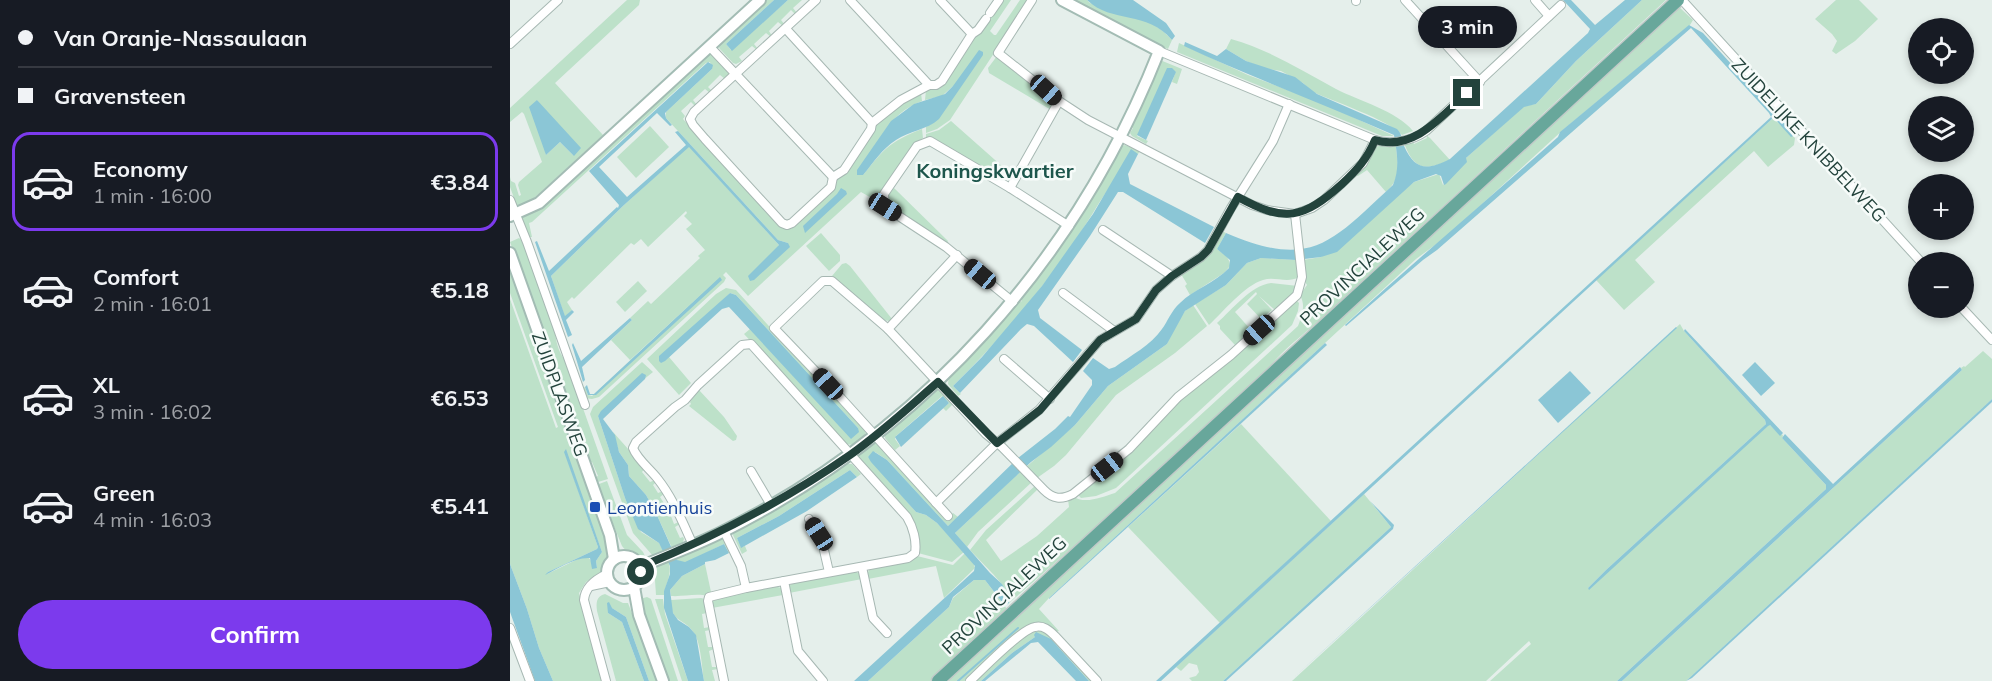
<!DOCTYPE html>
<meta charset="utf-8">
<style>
:root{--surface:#171b24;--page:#20242c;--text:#f1f3f6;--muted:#9ea1a6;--line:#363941;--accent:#7c3aed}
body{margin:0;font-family:Mulish,sans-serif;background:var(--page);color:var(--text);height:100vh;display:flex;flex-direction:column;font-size:22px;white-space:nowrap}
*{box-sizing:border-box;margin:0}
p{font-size:20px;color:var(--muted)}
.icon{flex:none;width:33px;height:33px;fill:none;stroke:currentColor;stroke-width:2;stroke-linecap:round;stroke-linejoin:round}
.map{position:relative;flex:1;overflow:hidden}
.side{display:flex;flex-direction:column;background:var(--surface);width:510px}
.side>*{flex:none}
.top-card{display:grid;align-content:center;height:132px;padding:0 18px;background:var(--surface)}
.controls{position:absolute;left:1398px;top:18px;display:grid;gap:12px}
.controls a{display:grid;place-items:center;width:66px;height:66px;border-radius:50%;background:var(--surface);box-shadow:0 3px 9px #0003;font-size:30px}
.end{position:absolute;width:27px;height:27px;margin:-14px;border:8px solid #23433c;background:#fff;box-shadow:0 0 0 3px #fff}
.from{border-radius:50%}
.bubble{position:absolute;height:42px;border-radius:21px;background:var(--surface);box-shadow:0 3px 9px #0003;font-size:20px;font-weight:700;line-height:42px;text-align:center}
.car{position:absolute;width:18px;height:36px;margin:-18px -9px;border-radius:8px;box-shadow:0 0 4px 2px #0007;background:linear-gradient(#222 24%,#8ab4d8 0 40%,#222 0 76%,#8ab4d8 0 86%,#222 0)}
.top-card b{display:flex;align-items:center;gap:21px;height:57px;font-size:22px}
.top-card b+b{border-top:2px solid var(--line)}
.top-card i{width:15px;height:15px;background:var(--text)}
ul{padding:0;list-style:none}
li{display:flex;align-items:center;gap:18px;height:99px;margin:0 12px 9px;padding:0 6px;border:3px solid transparent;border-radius:18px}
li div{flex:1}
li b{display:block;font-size:22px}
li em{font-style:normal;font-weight:700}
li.selected{border-color:var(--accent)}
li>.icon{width:54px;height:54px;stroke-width:1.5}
.button{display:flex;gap:12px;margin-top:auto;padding:12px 18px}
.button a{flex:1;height:69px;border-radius:36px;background:var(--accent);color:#fff;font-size:24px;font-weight:700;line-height:69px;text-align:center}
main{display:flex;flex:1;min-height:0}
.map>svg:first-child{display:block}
.green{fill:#bde1c9;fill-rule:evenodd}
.water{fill:#8bc6d6}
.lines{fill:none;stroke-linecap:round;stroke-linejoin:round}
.stream{stroke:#8bc6d6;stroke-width:2}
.street-casing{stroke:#a7b8b3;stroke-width:10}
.secondary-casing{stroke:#a3bcb4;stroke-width:14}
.primary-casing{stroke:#c1cac8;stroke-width:15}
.street{stroke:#fff;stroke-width:8}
.secondary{stroke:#fff;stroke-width:10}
.primary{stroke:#68a79b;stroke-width:12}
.route{stroke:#23433c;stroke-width:8}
.transit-dot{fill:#1a4fb4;stroke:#f6fbf9;stroke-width:2}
.labels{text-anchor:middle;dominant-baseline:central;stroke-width:5;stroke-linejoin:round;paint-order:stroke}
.street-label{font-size:18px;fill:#23433c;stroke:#f6fbf9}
.transit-label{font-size:18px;fill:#164399;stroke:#f6fbf9;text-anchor:start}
.neighbourhood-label{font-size:20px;font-weight:bold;fill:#1d564c;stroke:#f6fbf9}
</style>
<main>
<section class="side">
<div class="top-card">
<b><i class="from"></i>Van Oranje-Nassaulaan</b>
<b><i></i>Gravensteen</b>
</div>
<ul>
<li class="selected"><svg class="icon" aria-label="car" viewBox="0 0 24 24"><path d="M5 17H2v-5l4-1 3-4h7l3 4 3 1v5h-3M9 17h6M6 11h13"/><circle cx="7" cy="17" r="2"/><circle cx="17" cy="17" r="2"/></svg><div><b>Economy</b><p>1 min · 16:00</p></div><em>€3.84</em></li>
<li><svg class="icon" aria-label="car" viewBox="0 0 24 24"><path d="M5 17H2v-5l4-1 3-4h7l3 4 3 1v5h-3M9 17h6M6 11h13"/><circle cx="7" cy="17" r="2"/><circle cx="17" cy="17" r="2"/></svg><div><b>Comfort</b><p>2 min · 16:01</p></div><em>€5.18</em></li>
<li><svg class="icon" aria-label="car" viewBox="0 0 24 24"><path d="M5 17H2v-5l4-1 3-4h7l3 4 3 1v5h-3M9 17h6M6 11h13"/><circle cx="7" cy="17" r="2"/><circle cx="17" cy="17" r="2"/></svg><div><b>XL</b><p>3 min · 16:02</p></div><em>€6.53</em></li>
<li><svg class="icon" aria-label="car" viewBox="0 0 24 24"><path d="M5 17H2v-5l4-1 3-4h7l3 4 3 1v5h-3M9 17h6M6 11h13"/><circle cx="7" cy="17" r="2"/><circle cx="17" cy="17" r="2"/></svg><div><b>Green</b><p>4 min · 16:03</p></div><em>€5.41</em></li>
</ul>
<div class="button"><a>Confirm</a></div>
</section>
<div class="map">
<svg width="1482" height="681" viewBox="0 0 1482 681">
<rect width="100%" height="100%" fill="#e5efeb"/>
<g class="green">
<path d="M117 0H130L129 5 45 83 93 135 22 200 7 206 0 187V177L1 181 5 183 9 196 11 195 8 185 9 182 32 162 14 114 12 112 0 122V108ZM27 100 64 156 50 142 36 155Z"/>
<polygon points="257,0 264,0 216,44 221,50 278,0 292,0 283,8 287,13 285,14 281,10 271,20 275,25 273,26 268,22 259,31 262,36 261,37 256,33 244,44 248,49 247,50 242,46 229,57 232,61 226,64 223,63 209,48 210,43"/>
<path d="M492 0H501L480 31 484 35H486L510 0H519L440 120 427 129 416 133V127C434 118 437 104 443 86L432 96 415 100 416 90 429 89 433 86 462 43 464 36 473 27Z"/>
<path d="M560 0H577L580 3C608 12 643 17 662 40L658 49 653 47 652 48Z"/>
<path d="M1132 0H1156L809 321C789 338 770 352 754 374L617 500 499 603C499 600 499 597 498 594 494 583 469 560 460 550L476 530 526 485 529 488 476 540 491 561 527 536 559 507 558 499 563 496C574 505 592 497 605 493L788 326C792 315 796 306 790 295L797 285 794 280 793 260 811 257 904 182 929 174 933 185 956 162V158L1014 106 1026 104 1066 61Z"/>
<polygon points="1326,0 1349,0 1368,19 1345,41 1326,54 1322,51 1327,41 1322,34 1305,19"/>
<path d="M1169 7 1183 20 1180 25 1054 129 936 237 906 259 539 598 529 609 549 631 546 632C537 625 530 621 518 625L455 681H435L716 422C739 406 757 389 775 368Z"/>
<path d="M721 39C760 50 791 70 826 89 849 101 887 111 903 131L892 135C879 120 822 101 801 91L793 83 771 71 753 68 736 61 716 49Z"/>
<polygon points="669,43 738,75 817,105 884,136 872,136 667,52"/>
<path d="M199 53 203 54 219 74 215 79 210 75 198 87 202 91 200 93 195 89 183 100 187 105 185 106 181 102 171 111 175 116 173 119 272 227 327 178 336 174 363 132 366 124 383 109 411 93 412 101C376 115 368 143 353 175 375 148 379 142 412 129L413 138 406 142 372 193 370 203 351 192 238 296 216 272 213 275 216 278 214 282 89 397 82 399 74 398 71 390 75 387 78 395 82 396 210 277 120 360 101 340 122 320 120 318 138 301 141 304 190 258 188 256 195 250 176 229 182 224 174 216 177 213 176 211 138 247 131 239 124 245 121 243 64 299 62 297 57 302 62 310 55 317 41 276 114 205 179 146 269 245 267 249 278 243 268 240 156 118V112L202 69 200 62 196 63 22 222 19 223 22 237H17L12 221 14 215 30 207Z"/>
<polygon points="487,56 536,94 534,97 536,99 539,96 543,101 541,110 479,73 478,68"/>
<polygon points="650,60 672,69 667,84 662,82 666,71 627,136 638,141 636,144 622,136 620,133 623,128 620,126"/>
<polygon points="1262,119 1264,119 1285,138 1284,145 1258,167 1244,151 1125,260 1145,282 1114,310 1086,280"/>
<polygon points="441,121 502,175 500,179 494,181 416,137 416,134 429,130"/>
<polygon points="140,126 159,147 126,178 107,157"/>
<path d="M916 135 920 138 940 160C913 172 904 169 894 143L903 142 904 144 917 138Z"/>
<path d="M615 145 630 151 628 154C618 159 597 191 589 203 549 270 499 331 443 386L451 394 448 396 438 384 439 376 508 300 511 302 512 300 510 298 557 236 610 147Z"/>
<path d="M871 145H886C887 165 893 176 876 192L857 170 848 176 846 175 858 163 866 147Z"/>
<polygon points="384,188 438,241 437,243 378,204 377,197"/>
<path d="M712 231 716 233 707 249C713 254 720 257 720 266L714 273 680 295 675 286 677 284 671 274 696 257Z"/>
<polygon points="311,233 330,255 330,261 319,271 296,246"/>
<path d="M9 238 14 242 46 330C44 340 50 355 57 363L98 479 88 482 86 477 88 476 82 462 79 463 0 242Z"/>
<path d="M751 258 788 260 789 277C777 284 765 276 753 280 735 285 713 312 699 325L685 304 716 285 737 263Z"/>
<polygon points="336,263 340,266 382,319 380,321 371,320 322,276 332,264"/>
<path d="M0 265 78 484 76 485 83 508H87L99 558 94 570 76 582 69 593 92 681H43L29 648 17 609 0 564V299L46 428 48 427 0 293ZM54 450 92 552 86 561 87 568 78 557 68 559 37 574 38 572 87 549 88 547Z"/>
<polygon points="128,281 137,291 115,312 106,302"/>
<path d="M761 283 788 286 785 294 754 323 752 321 765 310 749 296 762 310 751 319 737 304 747 294 746 292 725 312 742 331 750 323 752 325 722 350 725 345 710 329V326L707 323C723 309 740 286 761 283Z"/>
<polygon points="216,288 226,290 356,432 354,436 343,445 336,444 234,334 240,329 341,438 348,428 226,295 220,293 155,361 159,357 181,383 169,395 137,359 206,294"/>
<polygon points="785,299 789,303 788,311 782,325 606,488 586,496 571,498 566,493 669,398"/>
<polygon points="683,305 697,326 665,353 606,395 556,455 544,466 527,478 516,467 565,425 598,386 657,344 668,321 675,311"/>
<polygon points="1170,324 1174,331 1255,420 1256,424 1096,570 1078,588 1079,589 1258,425 1260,425 1270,435 1272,434 1273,436 1272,438 1316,485 1316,489 1107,681 980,681 1021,644 1019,641 976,681 782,681"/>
<polygon points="1473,351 1482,359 1482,399 1176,681 1112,681 1452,370 1451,368 1454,366 1455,367"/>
<polygon points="132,362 143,372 88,416 115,498 131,532 149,543 154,552 143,556 123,533 80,414 83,407"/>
<polygon points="189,390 214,417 227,436 226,440 223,441 179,406 181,404 180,402"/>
<polygon points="425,390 430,390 443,404 436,411 433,408 439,403 432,396 386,436 385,439 390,446 385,450 375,438 375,432"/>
<polygon points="731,424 821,521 710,623 618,527"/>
<polygon points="103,432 135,468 132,472 140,482 145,480 146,482 143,485 148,493 153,491 154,494 150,497 157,508 162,506 163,509 159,511 164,524 169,522 170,524 165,527 170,538 173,537 174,539 172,544 162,548 146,513 136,495 119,476 118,465 109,452"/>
<polygon points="361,443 367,443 369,445 437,519 443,513 448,517 438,526 377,460 365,452 358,457 406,512 416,515 427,523 454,552 442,562 408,553 405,526 348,458 349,452"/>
<polygon points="332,464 342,464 351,474 347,477 340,470 269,516 227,538 231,547 235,546 237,551 232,554 223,535 224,529"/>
<polygon points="512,470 522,482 468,532 457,547 445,533"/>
<path d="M97 481 117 535 133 552 137 560C128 560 117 553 112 546L88 487 89 484Z"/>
<polygon points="854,494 881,527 713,681 682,681 679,678 686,676 689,672 687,665 679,663 671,671 666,667"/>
<polygon points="211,537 221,552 219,553 214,544 175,563 169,562 164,557"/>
<polygon points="455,553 463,561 465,568 434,598 426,566 358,579 358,572 360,569 398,561 407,556 443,565"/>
<path d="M158 560C163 574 156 582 154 595H146L144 566Z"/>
<path d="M195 564 201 592 197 596C187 593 172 597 161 596L160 590 172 576Z"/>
<polygon points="344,571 350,574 352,579 279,593 280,585 284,583"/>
<polygon points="464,580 475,580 497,609 420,681 358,681 439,607 443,598"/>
<polygon points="265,586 271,588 273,595 202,608 202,601 206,598"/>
<path d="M95 594 113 603H118L148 681H139L116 617 102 608 98 613 112 622 134 681H106L87 611C86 603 86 596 95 594Z"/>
<polygon points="137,597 141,599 168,681 157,681 130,599"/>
<path d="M191 598 195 599 197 613 192 614 194 628 200 627V630L195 631 198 647H203L204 649 199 651 202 667H207L208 669 202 670 205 681H194C192 669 191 643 184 633 175 618 160 623 161 600Z"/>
<polygon points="145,599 153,599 155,614 178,681 172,681"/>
<polygon points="528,630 538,633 583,681 579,681 541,639 525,637 502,653 471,681 465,681 518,633"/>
</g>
<g class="water">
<polygon points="264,0 278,0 222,51 216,44"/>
<path d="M577 0H623L656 23 665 36 662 40C637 10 602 24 577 0Z"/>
<path d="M1053 0H1061L1085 25 1115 0H1132L1066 61 1026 104 1014 107 956 158 957 162 936 184 934 185 931 176 926 174 904 182 827 252 811 257 786 260 751 258 737 263 716 285 675 311 657 344 598 386 565 425 541 447 521 462 445 533 480 573 492 584 499 596V603L495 606 475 580H464L443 597 439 607 358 681H344L464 571 465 566 427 523 416 515 406 512 361 462 358 457 363 451 377 460 438 526 508 458 545 429 558 416 560 417 582 385V380L573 371 583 358 599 369 605 367C620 356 641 345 652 329 658 321 661 311 670 303 684 289 705 283 719 268L720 260 707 249 716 233C803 270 821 242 883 185 890 168 887 153 884 135 814 104 743 78 674 46L675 42 707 56 716 49 736 61 785 77 807 94 887 129C893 135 891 139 894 146 905 170 916 171 940 159L1078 33 1080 29Z"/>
<path d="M1179 25 1193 33 1274 122 1283 136 1281 137 1265 119H1262L651 681H646L1261 117 1259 113 1181 28 927 250 913 260 836 326 835 325C905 261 977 200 1048 137L1050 132Z"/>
<path d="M469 50 473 52V55L429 119C417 130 399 131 386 140 372 149 364 162 353 175H347V170L381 121 404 104 435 94 443 86Z"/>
<polygon points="198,62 203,65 202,69 155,113 156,118 162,125 160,126 147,113 89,167 117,197 176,145 165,132 168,131 268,240 278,243 280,247 244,280 240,281 238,276 269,245 179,147 114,205 41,276 55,316 62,310 64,312 56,320 62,335 58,337 25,242 27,241 39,271 107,207 108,208 109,205 79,171"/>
<polygon points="657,68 662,68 666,72 636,140 627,135"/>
<polygon points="27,100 71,148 64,156 50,142 36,155 19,107"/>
<polygon points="621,149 628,154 618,174 620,184 704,227 695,243 613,192 608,192 580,236 528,310 530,318 572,350 563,362 524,326 517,324 511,329 450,393 443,386 472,357 532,286 583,214"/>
<polygon points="331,188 336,191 337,194 295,233 293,226 327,194"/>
<polygon points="210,277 212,280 86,395 78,395 75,387 77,385 80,394 84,394"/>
<polygon points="220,293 226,295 348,428 349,432 341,439 219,307 212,309 155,361 151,363 149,361 149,356"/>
<polygon points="120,318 122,320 72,367 75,380 73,382 62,345 63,343 71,361"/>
<polygon points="1166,327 1167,328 780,681"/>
<polygon points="1175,329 1273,433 1270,436 1260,425 1258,426 1079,590 1078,588 1096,570 1256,424 1255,420 1174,331"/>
<polygon points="815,343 817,345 539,599 539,598"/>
<polygon points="1245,362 1265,383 1251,396 1232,375"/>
<polygon points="1450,367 1452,370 1112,681 1107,681 1316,489 1316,485 1272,438 1275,434 1323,484"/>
<polygon points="1060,371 1081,393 1048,423 1028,400"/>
<polygon points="132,373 136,375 135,379 93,419 105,435 109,452 118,465 119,476 136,495 146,513 167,560 175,562 214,544 219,553 205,560 195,562 195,564 172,576 160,590 163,613 168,620 179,627 186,635 194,681 178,681 154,608 154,591 160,574 160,566 149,543 128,529 115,498 88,416 91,411"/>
<polygon points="433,396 439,403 391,447 385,437"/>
<polygon points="1482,399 1482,402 1182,678 1176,681"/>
<path d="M56 449 92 552 86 561 87 568 82 569 80 558C65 557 49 568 35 575L38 572 87 549 88 547 54 452Z"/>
<polygon points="340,470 347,477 297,511 231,548 227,538 269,516"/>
<polygon points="860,501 884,525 883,529 716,681 713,681 881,527"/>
<polygon points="0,564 17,609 29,648 43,681 25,681 0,612"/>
<polygon points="99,602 102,608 116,617 139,681 134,681 112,622 98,613 97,603"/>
<polygon points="526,632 541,639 579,681 566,681 528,642 521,643 475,681 471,681 502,653 525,637 524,635"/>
</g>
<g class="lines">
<polyline class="stream" points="448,681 508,628"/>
<g class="street-casing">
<g id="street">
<polyline points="306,0 184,112 180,119 183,125 195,139 272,223 277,225 282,223 321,187 323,177"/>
<polyline points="340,0 419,85"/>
<polyline points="430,0 462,34"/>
<polyline points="522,0 488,53 549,101 578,120 742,205 757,210 785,214 802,208 814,200 853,163 865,140"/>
<polyline points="846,0 846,1"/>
<polyline points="895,0 970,82"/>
<polyline points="1025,0 1039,16"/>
<polyline points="1172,0 1411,262"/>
<polyline points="480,13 489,0"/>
<polyline points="276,29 362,123"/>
<polyline points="0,44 48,0"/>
<polyline points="200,47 323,177"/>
<path d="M649 51 865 140C881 145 902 141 916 131L1051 5"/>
<polyline points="419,85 426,85 432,81 462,34 468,30 476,19"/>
<polyline points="362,123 391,100 419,85"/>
<polyline points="323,177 334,170 361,129 362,123"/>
<polyline points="500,188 549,101"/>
<polyline points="0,200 17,242 75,405"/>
<polyline points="593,230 662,276"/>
<polyline points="553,293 604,331"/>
<polyline points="503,302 436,247 375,207 374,194 407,146 420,141 500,188 559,226"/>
<polyline points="1452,308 1482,340"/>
<polyline points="378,329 447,255"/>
<polyline points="494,359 540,399"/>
<polyline points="241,471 261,505"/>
<polyline points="426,503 487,443 529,410 590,340 626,319 646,290 662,276 691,257 698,250 721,208 763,141 779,104"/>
<path d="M438 516 331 398 264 328 313 281H322L378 329 476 434 492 447 534 490C543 499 551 500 563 494L619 449 668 397 721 355 787 295 792 277 785 214"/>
<polyline points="299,519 311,537 319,572"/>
<polyline points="214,531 231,566 236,588"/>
<path d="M183 545C172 521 163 498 147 478 139 468 127 459 123 448L126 442 165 407 175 400 188 385 232 345 241 344 397 517C403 527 407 541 405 553L398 558 236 588 199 597 198 601 214 681"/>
<polyline points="352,567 363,618 377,633"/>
<polyline points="274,581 288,651 313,681"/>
<polyline points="81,586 100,582"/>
<polyline points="0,628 20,681"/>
<path d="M96 681 74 600C75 587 86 579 97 574"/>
<path d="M460 681C472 670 511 629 525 627 533 625 539 630 545 636L587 681"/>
</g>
</g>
<g class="secondary-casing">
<g id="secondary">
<polyline points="0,216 29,203 250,0"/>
<polyline points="0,253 100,535 104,559"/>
<circle cx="114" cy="573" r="17"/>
<path d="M130 567C158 555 187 545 214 531 414 431 567 259 649 51L552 0"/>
<polyline points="124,587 129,615 153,681"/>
</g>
</g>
<g class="primary-casing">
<polyline id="primary" points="428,681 1168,0"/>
</g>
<use href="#street" class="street"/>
<use href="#secondary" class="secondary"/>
<use href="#primary" class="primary"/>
</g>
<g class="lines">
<path class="route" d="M131 572 130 567C204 537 274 501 340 455 371 433 399 407 428 382L487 443 530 410 590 340 626 319 646 290 662 276 691 257 698 250 728 197C775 223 793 219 832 184 847 170 857 159 865 140 903 152 932 116 957 93"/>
</g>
<rect class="transit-dot" x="79" y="501" width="12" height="12" rx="3"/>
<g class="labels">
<g class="street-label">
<text transform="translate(1299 140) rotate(47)">ZUIDELIJKE KNIBBELWEG</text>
<text transform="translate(852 266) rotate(-43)">PROVINCIALEWEG</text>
<text transform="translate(50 394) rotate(70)">ZUIDPLASWEG</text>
<text transform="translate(494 595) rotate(-43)">PROVINCIALEWEG</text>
</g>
<g class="transit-label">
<text x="97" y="507">Leontienhuis</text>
</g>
<g class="neighbourhood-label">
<text x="485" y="170">Koningskwartier</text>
</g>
</g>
</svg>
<div class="controls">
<a><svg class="icon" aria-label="locate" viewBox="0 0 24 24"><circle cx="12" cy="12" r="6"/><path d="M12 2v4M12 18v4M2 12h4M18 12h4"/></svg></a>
<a><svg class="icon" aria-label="layers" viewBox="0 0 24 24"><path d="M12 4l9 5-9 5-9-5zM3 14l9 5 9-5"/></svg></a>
<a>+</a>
<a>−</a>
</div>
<i class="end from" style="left:131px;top:572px"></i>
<i class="end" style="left:957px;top:93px"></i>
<div class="bubble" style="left:908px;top:6px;width:99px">3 min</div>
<i class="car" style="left:536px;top:90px;rotate:132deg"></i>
<i class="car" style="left:375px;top:207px;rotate:122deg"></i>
<i class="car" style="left:470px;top:274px;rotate:310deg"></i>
<i class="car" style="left:749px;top:330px;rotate:228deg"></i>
<i class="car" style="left:318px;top:384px;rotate:317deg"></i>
<i class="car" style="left:597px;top:467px;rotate:52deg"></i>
<i class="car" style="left:309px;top:534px;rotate:327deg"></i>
</div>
</main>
